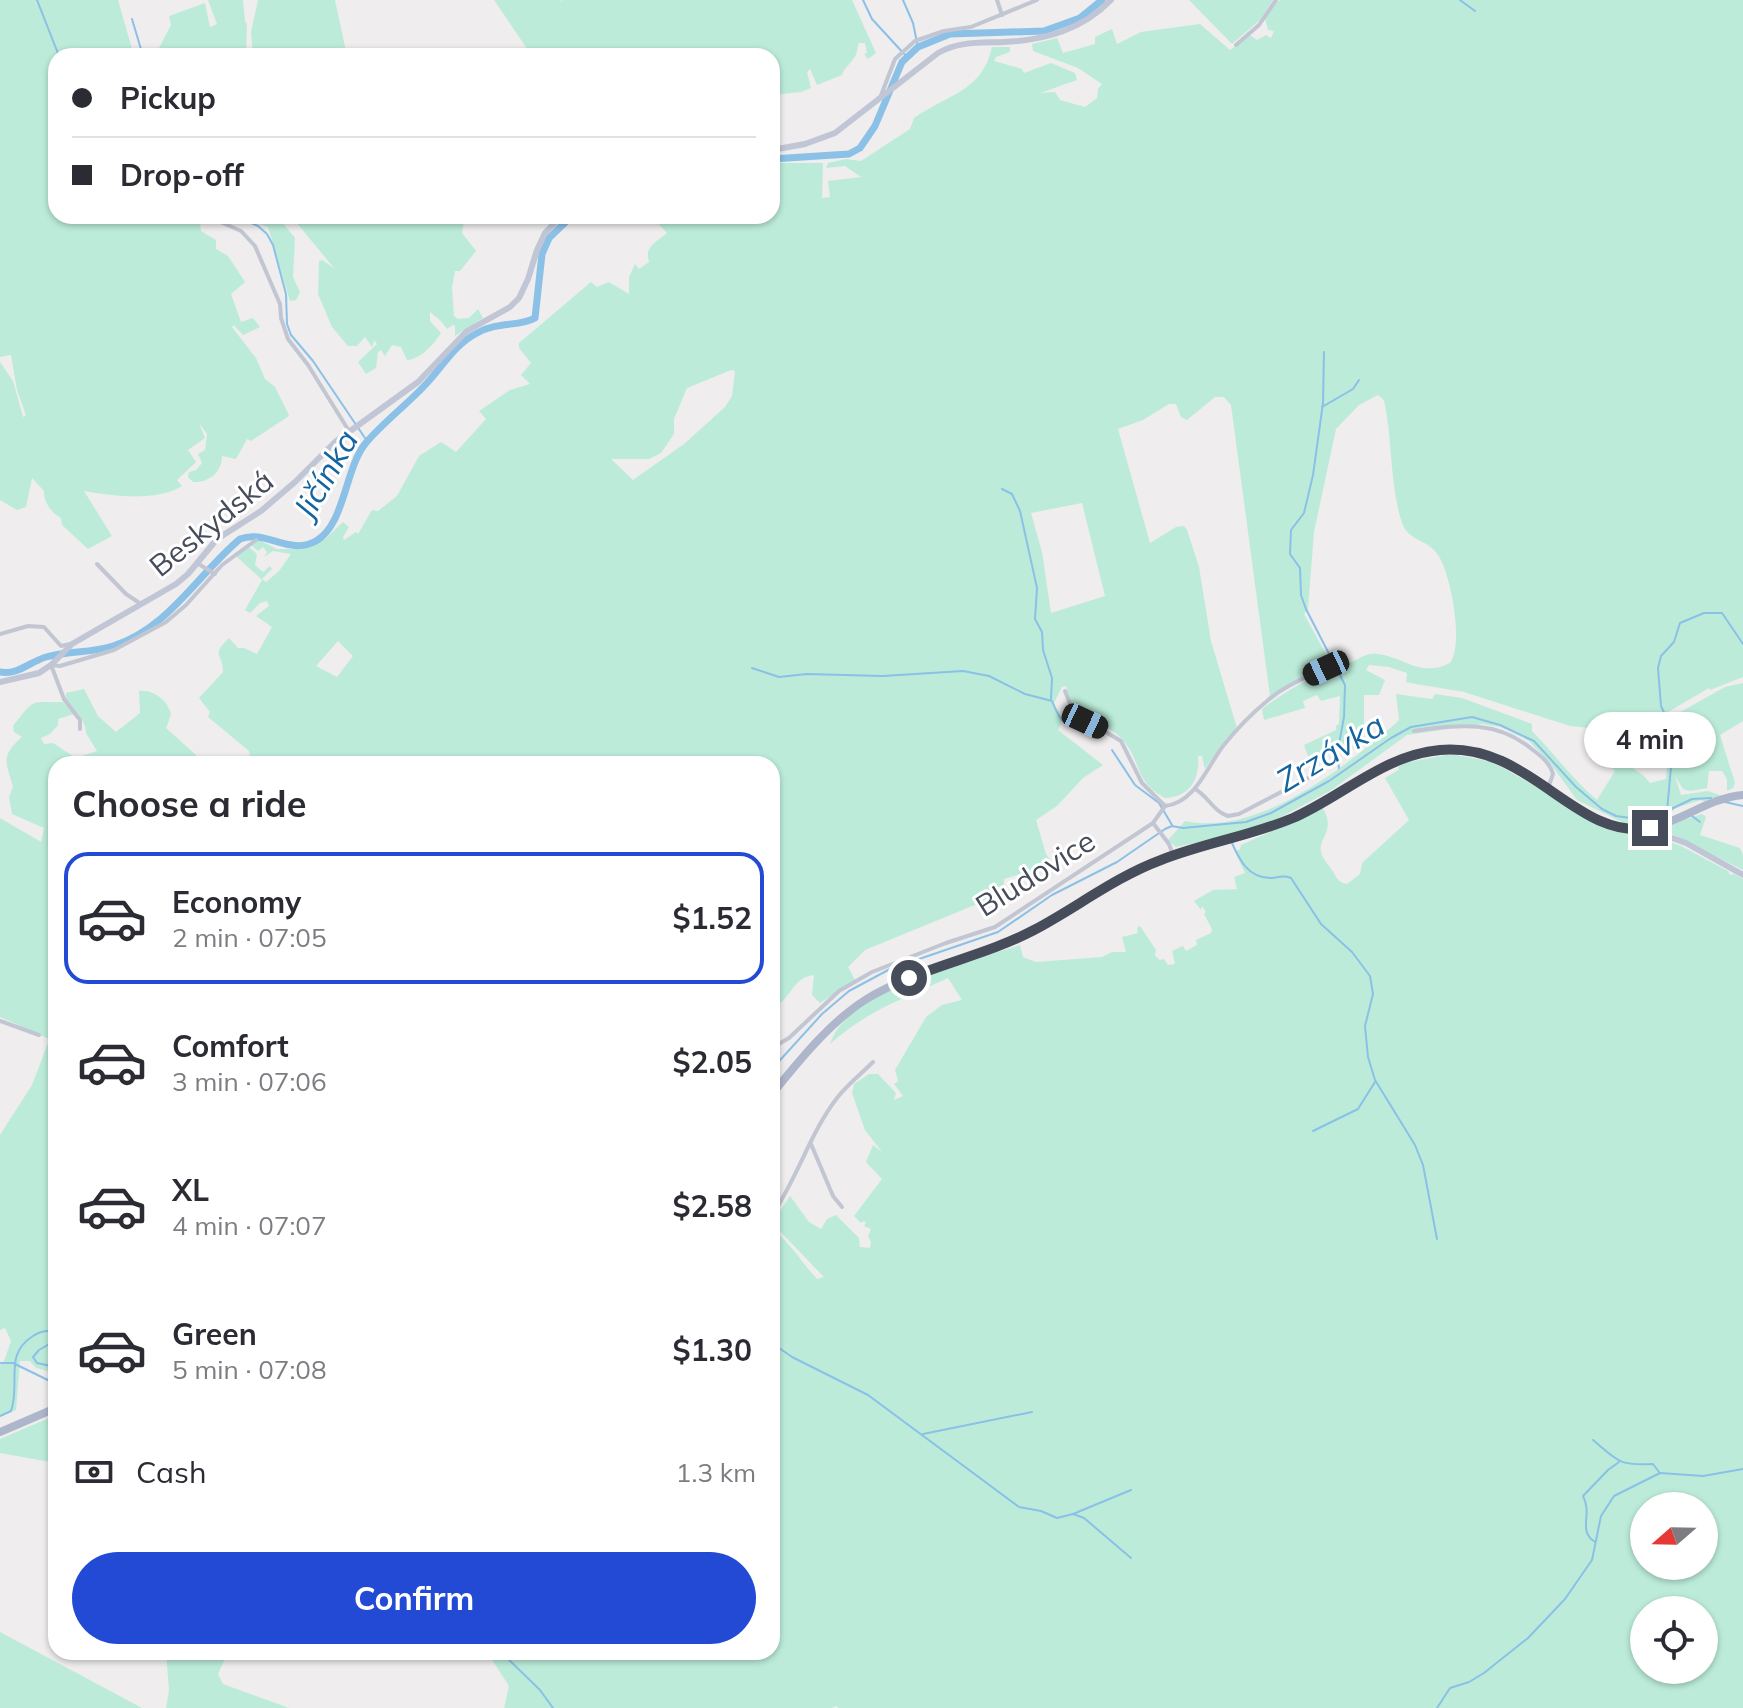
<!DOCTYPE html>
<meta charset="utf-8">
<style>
:root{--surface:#fff;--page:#f7f7f7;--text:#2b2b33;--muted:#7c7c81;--line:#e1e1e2;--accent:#224ad5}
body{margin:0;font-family:Mulish,sans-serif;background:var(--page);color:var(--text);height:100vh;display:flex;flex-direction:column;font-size:30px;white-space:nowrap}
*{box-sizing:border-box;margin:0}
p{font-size:26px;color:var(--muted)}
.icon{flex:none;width:44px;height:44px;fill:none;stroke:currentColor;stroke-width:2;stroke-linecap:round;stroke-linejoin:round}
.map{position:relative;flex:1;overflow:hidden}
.panel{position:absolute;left:48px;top:756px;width:732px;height:904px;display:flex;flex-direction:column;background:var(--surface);border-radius:24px;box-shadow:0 2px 6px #0004}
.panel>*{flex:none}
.top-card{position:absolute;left:48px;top:48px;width:732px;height:176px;border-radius:24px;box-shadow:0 2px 6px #0004;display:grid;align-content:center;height:176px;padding:0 24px;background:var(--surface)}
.needle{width:52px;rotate:250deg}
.fabs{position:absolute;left:1630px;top:1492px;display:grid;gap:16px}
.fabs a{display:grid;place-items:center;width:88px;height:88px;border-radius:50%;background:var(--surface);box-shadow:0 2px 6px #0004;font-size:40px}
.end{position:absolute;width:36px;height:36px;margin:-18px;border:10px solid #464c59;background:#fff;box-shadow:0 0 0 4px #fff}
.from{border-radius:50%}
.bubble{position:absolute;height:56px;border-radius:28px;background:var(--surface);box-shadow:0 2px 6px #0004;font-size:26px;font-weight:700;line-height:56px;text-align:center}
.car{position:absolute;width:24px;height:48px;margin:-24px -12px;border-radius:10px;box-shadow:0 0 6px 2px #0007;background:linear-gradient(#222 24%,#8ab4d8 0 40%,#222 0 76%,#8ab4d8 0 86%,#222 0)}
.top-card b{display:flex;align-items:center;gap:28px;height:76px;font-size:30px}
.top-card b+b{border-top:2px solid var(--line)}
.top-card i{width:20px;height:20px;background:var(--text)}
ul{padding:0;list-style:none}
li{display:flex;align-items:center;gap:24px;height:132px;margin:0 16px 12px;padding:0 8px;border:4px solid transparent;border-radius:24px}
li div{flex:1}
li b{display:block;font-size:30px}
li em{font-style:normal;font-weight:700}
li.active{border-color:var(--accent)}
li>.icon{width:72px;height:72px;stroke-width:1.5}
h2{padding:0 24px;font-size:36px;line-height:96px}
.pay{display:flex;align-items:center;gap:20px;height:88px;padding:0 24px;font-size:30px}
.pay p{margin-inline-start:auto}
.cta{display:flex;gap:16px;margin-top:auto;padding:16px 24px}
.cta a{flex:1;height:92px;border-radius:48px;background:var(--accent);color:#fff;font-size:32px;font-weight:700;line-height:92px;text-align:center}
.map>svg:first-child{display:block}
.green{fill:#bcecd9;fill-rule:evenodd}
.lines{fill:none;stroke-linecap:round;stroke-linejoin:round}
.stream{stroke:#8bc0e7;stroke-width:2}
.river{stroke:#8bc0e7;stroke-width:7}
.street{stroke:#c1c6d2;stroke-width:4}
.secondary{stroke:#c0c6d5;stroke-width:6}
.primary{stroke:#adb6cb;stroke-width:8}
.route{stroke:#464c59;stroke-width:10}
.labels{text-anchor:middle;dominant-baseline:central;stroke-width:6;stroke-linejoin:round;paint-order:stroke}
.street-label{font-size:30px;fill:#464c59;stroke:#fff}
.water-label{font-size:32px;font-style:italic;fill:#13649f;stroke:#fff}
</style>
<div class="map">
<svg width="1743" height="1708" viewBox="0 0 1743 1708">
<rect width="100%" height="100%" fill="#efeded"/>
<g class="green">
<path d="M0 0H118L134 56H56V216H199L201 231 216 240V249L228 256 245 282 231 294 241 322 253 318 260 327 243 335 234 325 232 327 256 358 265 379 275 387 288 413 289 416 251 441 247 439 236 459 222 456C222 472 209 483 193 482L188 477 189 472 196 470 202 463 198 454 205 450 207 434 199 423 205 438 188 450 196 462 177 480 182 486C156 502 113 496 84 491L112 536 88 549 62 525 61 518C52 514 43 501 44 491L32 478 26 507 17 510 0 500V362L13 381 23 417 26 415 17 390 11 355 0 357Z"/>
<polygon points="208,0 243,0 245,21 247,24 246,56 170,56 169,51 164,52 159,48 171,25 169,16 205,3 210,27 217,24"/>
<polygon points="258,0 335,0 347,56 253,56 251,32"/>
<path d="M494 0H561L562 3V0H852L876 53 868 59 864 54 867 53 865 43H859C856 49 859 51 854 58 850 64 844 68 842 75L817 85 810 69 807 72 811 88 801 92 772 95V56H532Z"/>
<polygon points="1189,0 1273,0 1260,20 1232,44"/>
<path d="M1281 0H1743V677L1710 690 1709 688 1668 712 1601 729 1570 726 1464 692 1410 683 1406 682 1407 673 1389 667 1369 665 1366 670 1385 680 1379 695H1364V743L1350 750 1340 749 1310 761 1304 745 1336 730V726L1339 724 1340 696 1321 701 1317 695 1303 701 1305 708 1264 720 1262 709C1284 692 1307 680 1331 667 1336 664 1343 664 1349 663 1360 659 1366 652 1378 654 1404 657 1420 678 1450 663 1464 645 1451 574 1438 555 1428 539 1409 542 1402 523 1389 483 1393 440 1384 400L1378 395 1359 405 1336 429 1314 532 1308 609 1304 614 1327 656 1328 663C1311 677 1288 682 1270 696L1231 405 1224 397H1215L1187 420 1181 417 1176 404H1169L1143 420 1118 429 1150 543 1176 527 1184 526 1187 530 1199 567 1211 641 1237 728 1222 744 1205 769 1202 756H1198C1200 779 1190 797 1165 798 1134 782 1142 761 1122 739 1101 716 1073 726 1066 686L1062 687 1054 703 1063 720 1058 730 1103 765 1083 778 1057 806 1036 820 1046 854 1053 864 1004 879V893L865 950 848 967 855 980 820 1003 812 995 814 975C793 978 793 994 778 1005V1010L772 1015V764H251L249 751 208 717 210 712 199 698 223 672C223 653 210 656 229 638L238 648H244L257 654 272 627 256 616 269 606 267 601 260 603 250 613 245 610 262 580 236 556 249 547 257 554 255 565 263 572 270 566 272 569 262 579 266 582 279 571 291 554 273 551 264 557 267 552 263 547 258 551 251 545 257 539 277 549H299L325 539 343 522 349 527 343 537 344 540 356 532 358 534 372 510 378 511 397 496 419 456 441 442 456 452 486 419 479 411 510 390 530 384 521 375 531 363 519 348V343L591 282 597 287 609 282 629 294V277L635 264 639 269 649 262C644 246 657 242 667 233L651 216H772V163H823L822 198 830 197 828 181 861 177 845 166 826 168 828 163 846 159 861 161 910 129 914 118C948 94 982 92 992 47H1010V52L996 57 994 61 1022 69 1024 73 1051 63 1075 73 1077 80 1040 93 1055 92 1060 100 1085 107 1097 98 1098 89 1102 84 1078 68 1033 51 1032 44 1057 38 1063 53 1095 44V37L1112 29 1117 44 1141 32 1200 24 1230 50 1250 35 1257 40 1266 35 1271 38 1274 31 1268 30 1265 18 1276 2ZM731 370 735 371 732 396 725 407 684 444 633 480 611 459H649L661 453 674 434V419L687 388ZM1082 503 1105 596 1051 613 1042 552 1031 513ZM338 641 353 656 337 677 316 666Z"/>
<polygon points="236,216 277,216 295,238 293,277 300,292 296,300 290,301 268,227"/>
<path d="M291 216H332L338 222 334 216H461L464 221 462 233 476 251 460 271H455L452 287 454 316 458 319 469 318 478 309 483 318 455 336V326L453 325 447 329 441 321 430 312V321L441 333C434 344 421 359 407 360L401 347 392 345 385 356 381 350 378 352 376 368 366 374 358 362 377 344 374 340 372 347 365 337 357 346H348L332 327 318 294 319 261 322 260 334 268Z"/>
<path d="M1743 683V721L1720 735 1735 783 1733 788 1727 791V779L1722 771H1709L1707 788 1690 791 1683 789 1675 776 1681 795 1708 791 1722 796 1707 803 1701 800 1676 808 1662 820 1626 824 1577 800 1550 763 1529 741 1501 727 1482 724 1407 735 1330 791 1277 819 1230 835 1176 847 1168 840 1185 821C1258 837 1343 768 1395 724L1399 720 1396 694 1432 699 1435 694 1462 698 1532 724V731C1554 753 1572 779 1597 800L1615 771 1592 753 1594 742 1643 775 1650 783 1666 779 1669 740 1666 728 1659 724 1725 687Z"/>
<path d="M84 689 98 716 116 732 140 713 139 691C153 689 169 701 171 715L166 728 206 764H56V1042L0 1017V818L41 842 44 828 12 814 9 797 13 787C6 762 0 756 22 737L14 732 13 726C36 697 29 703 63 702L74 714 58 719V725L50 734 41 738 44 744 53 743 76 758 97 751 86 733C86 719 73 710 66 699V693Z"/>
<path d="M1451 754 1493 762 1608 828 1651 835 1681 846 1728 871 1730 875 1734 874 1743 879V1708H839L836 1706 832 1708H504L509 1686 487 1652H772V1229C790 1242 802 1263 817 1279L824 1277 772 1223 790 1196 809 1222 821 1229 827 1219 836 1215 859 1238 860 1247 870 1248 871 1242 868 1236 871 1229 864 1226 866 1223 864 1221 861 1223 854 1216 882 1179 866 1162 873 1145 882 1152 865 1130 852 1093 854 1084 869 1074H878L896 1093 894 1100 903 1096 894 1084 898 1081 895 1070 926 1017 942 1005 962 1000 948 978C903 999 868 1010 830 1044 849 987 967 962 1020 945L1023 957 1036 962 1102 957 1112 952H1126L1122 937 1138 933 1137 928 1140 926 1156 950 1155 956 1160 960 1164 959 1168 965 1175 964 1172 951 1183 946 1186 951 1197 945 1196 940 1211 933 1212 929 1204 914 1206 912 1202 906 1201 910 1194 901 1213 890 1237 889 1234 877 1245 873 1235 852 1240 849 1241 845 1323 808C1340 839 1305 839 1330 867 1336 875 1337 883 1347 884L1360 874 1362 863 1409 820 1385 778 1398 770 1399 766 1404 763ZM1644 1506H1704V1566H1644ZM1644 1610H1704V1670H1644Z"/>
<polygon points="1702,814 1706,817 1700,835 1740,848 1743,855 1743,870 1666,831 1664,826"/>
<polygon points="51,1042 56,1044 56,1373 36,1368 30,1361 20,1361 16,1410 0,1417 0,1365 4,1361 11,1341 5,1328 0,1330 0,1135 32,1085 48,1043 51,1045"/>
<polygon points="56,1415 56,1463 0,1453 0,1439"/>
<polygon points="0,1632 142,1708 0,1708"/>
<polygon points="166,1652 228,1652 218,1674 223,1684 289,1708 166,1708 169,1690"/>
</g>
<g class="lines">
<g class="stream">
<polyline points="37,0 59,56"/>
<polyline points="863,0 872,19 906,56"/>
<polyline points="903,0 913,23 918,47"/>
<polyline points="1460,0 1475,11"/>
<polyline points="132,19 143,56"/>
<polyline points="235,216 258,226 267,234 273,245 286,294 287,324 291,335 313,361 367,441"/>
<polyline points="1324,352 1323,403 1313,475 1304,513 1291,530 1290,554 1300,568 1301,595 1306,609 1345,685 1344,717 1337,755 1339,768"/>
<polyline points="1322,407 1353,389 1359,380"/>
<polyline points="1002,489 1012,494 1020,511 1037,588 1035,619 1042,632 1043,650 1052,678 1051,699"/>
<path d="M752 668 779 677 807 674 883 676 963 671 989 676 1025 694 1052 701C1058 716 1063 727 1080 729"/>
<polyline points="1112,750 1135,785 1159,803 1172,825"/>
<polyline points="1725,802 1743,806"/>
<polyline points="1669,810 1692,799 1711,798"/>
<polyline points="1692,816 1700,822"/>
<path d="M1231 841C1239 859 1248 879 1272 878 1280 877 1283 875 1291 878L1321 924 1352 952 1370 976 1373 994 1365 1026 1368 1057 1375 1080 1415 1145 1423 1165 1437 1239"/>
<polyline points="772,1069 822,1014 849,991 890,969 998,932 1052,895 1117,862 1165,829 1172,826 1183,828 1246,822 1271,813 1329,781 1391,738 1411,727 1472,717 1500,725 1534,741 1576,787 1602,809 1616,816 1645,820 1658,818 1667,811 1671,767 1679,745 1661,706 1658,668 1661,656 1674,642 1680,623 1704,613 1722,613 1743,644"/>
<polyline points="1313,1131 1358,1109 1375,1082"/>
<polyline points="56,1340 39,1350 33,1357 37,1363 56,1367"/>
<polyline points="772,1343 792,1357 868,1395 1019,1507 1041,1511 1057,1518 1073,1514 1084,1518 1131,1558"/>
<polyline points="0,1363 13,1363 56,1384"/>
<path d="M0 1416 11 1411C21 1383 3 1355 33 1336 41 1331 48 1329 56 1333"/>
<polyline points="923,1434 1032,1412"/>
<path d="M1593 1440C1618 1461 1618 1466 1653 1464L1659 1472"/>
<polyline points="1073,1514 1131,1490"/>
<path d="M1595 1542C1577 1530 1593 1515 1583 1496L1608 1470 1619 1462"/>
<polyline points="501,1652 540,1690 553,1708"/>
<polyline points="1437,1708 1450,1688 1469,1682 1484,1673 1528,1638 1565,1599 1592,1560 1601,1516 1614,1496 1660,1473 1703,1476 1743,1469"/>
</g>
<g class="river">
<polyline points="772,159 849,154 860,148 875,126 902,62 918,47 950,34 1044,31 1080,18 1102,0"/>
<path d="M0 672C19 675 29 662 46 657 68 651 91 653 113 646 168 629 198 574 240 539 266 529 289 556 316 541 345 524 345 469 365 444 383 422 407 405 426 384 443 366 454 345 477 333 498 321 519 327 535 318L542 254 549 238 572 216"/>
</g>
<g class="street">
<polyline points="997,0 1002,15"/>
<polyline points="1236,45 1259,25 1276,0"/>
<polyline points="880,98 895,59 915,41 944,31 971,27 1037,0"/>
<polyline points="207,216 241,231 255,246 280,304 281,318 288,339 308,365 349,431"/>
<polyline points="197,563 215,574"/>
<polyline points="97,564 126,594 141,604"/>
<polyline points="0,634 28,626 44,627 61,646 70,644"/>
<polyline points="1065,691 1072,709 1080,717 1121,741 1142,783 1165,806"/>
<polyline points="80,729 80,720 64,699 51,665 60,666 114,650 166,622 186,605 222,565 256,540"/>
<path d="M1414 731C1459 725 1496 719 1533 750 1542 757 1550 763 1553 774L1548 788"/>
<path d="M1195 789C1208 796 1213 811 1228 816L1239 814 1312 776"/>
<polyline points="1153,823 1169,844 1173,855"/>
<polyline points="0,1021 39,1035"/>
<path d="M772 1048 789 1038 839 991 872 972 946 943 995 927 1153 823 1165 806C1195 803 1207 767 1223 746 1236 730 1251 714 1267 701 1284 686 1305 678 1326 668"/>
<polyline points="811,1144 833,1196 842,1207"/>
<path d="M772 1215C797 1179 810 1133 837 1098 847 1085 861 1074 873 1062"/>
</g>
<g class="secondary">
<path d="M772 150 805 144 835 133 938 53C959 41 980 43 1004 42 1045 40 1082 30 1111 0"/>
<polyline points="0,682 39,673 51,665 72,644 176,584 188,574 217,539 261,511 295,482 335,442 418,382 467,331 510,307 519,298 528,279 537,250 545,233 561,216"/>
<polyline points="1654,827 1658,833 1686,843 1743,875"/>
</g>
<g class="primary">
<path d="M772 1094C799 1061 829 1023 865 1000 908 973 959 963 1005 944 1059 922 1105 883 1159 861 1204 843 1253 837 1297 816 1346 793 1387 753 1444 750 1529 744 1559 821 1628 829 1669 833 1703 798 1743 795"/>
<polyline points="0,1432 56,1408"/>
</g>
</g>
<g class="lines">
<path class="route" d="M909 978C951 961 994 951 1034 930 1076 908 1115 877 1161 860 1204 843 1250 836 1293 818 1343 796 1384 755 1440 750 1531 742 1575 841 1650 828"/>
</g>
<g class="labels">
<g class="street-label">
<text transform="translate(211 523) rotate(-39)">Beskydská</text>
<text transform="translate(1035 873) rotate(-32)">Bludovice</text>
</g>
<g class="water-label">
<text transform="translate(325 474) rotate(-60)">Jičínka</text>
<text transform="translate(1330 752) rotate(-31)">Zrzávka</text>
</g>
</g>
</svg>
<div class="fabs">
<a><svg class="needle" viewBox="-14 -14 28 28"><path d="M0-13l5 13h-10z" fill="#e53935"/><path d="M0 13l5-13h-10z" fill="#7c7c81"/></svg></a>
<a><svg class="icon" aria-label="locate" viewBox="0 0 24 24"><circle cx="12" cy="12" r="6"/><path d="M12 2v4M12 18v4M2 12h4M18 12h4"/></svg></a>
</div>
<i class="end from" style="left:909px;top:978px"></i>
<i class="end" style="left:1650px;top:828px"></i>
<div class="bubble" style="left:1584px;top:712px;width:132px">4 min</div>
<i class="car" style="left:1326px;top:668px;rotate:245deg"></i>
<i class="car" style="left:1085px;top:721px;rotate:115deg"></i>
<div class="top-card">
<b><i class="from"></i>Pickup</b>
<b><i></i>Drop-off</b>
</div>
<section class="panel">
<h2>Choose a ride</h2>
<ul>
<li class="active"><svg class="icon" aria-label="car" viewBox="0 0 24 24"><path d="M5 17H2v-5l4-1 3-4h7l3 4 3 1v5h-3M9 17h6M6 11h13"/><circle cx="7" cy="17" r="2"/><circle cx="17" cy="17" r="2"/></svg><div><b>Economy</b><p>2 min · 07:05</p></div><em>$1.52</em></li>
<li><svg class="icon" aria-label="car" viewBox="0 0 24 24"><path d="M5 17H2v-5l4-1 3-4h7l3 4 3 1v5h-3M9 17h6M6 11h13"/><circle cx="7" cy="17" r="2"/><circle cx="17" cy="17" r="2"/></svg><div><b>Comfort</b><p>3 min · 07:06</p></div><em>$2.05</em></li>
<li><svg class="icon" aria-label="car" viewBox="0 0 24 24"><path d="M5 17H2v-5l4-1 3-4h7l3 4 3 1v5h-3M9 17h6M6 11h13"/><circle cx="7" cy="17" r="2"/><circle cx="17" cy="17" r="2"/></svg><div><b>XL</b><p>4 min · 07:07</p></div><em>$2.58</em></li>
<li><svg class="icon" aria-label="car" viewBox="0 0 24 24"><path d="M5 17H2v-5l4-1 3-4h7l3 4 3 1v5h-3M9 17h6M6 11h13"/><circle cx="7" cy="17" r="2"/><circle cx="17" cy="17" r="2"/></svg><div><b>Green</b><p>5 min · 07:08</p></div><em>$1.30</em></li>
</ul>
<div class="pay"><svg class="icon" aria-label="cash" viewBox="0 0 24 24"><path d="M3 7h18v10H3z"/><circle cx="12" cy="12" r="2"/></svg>Cash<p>1.3 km</p></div>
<div class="cta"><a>Confirm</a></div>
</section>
</div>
